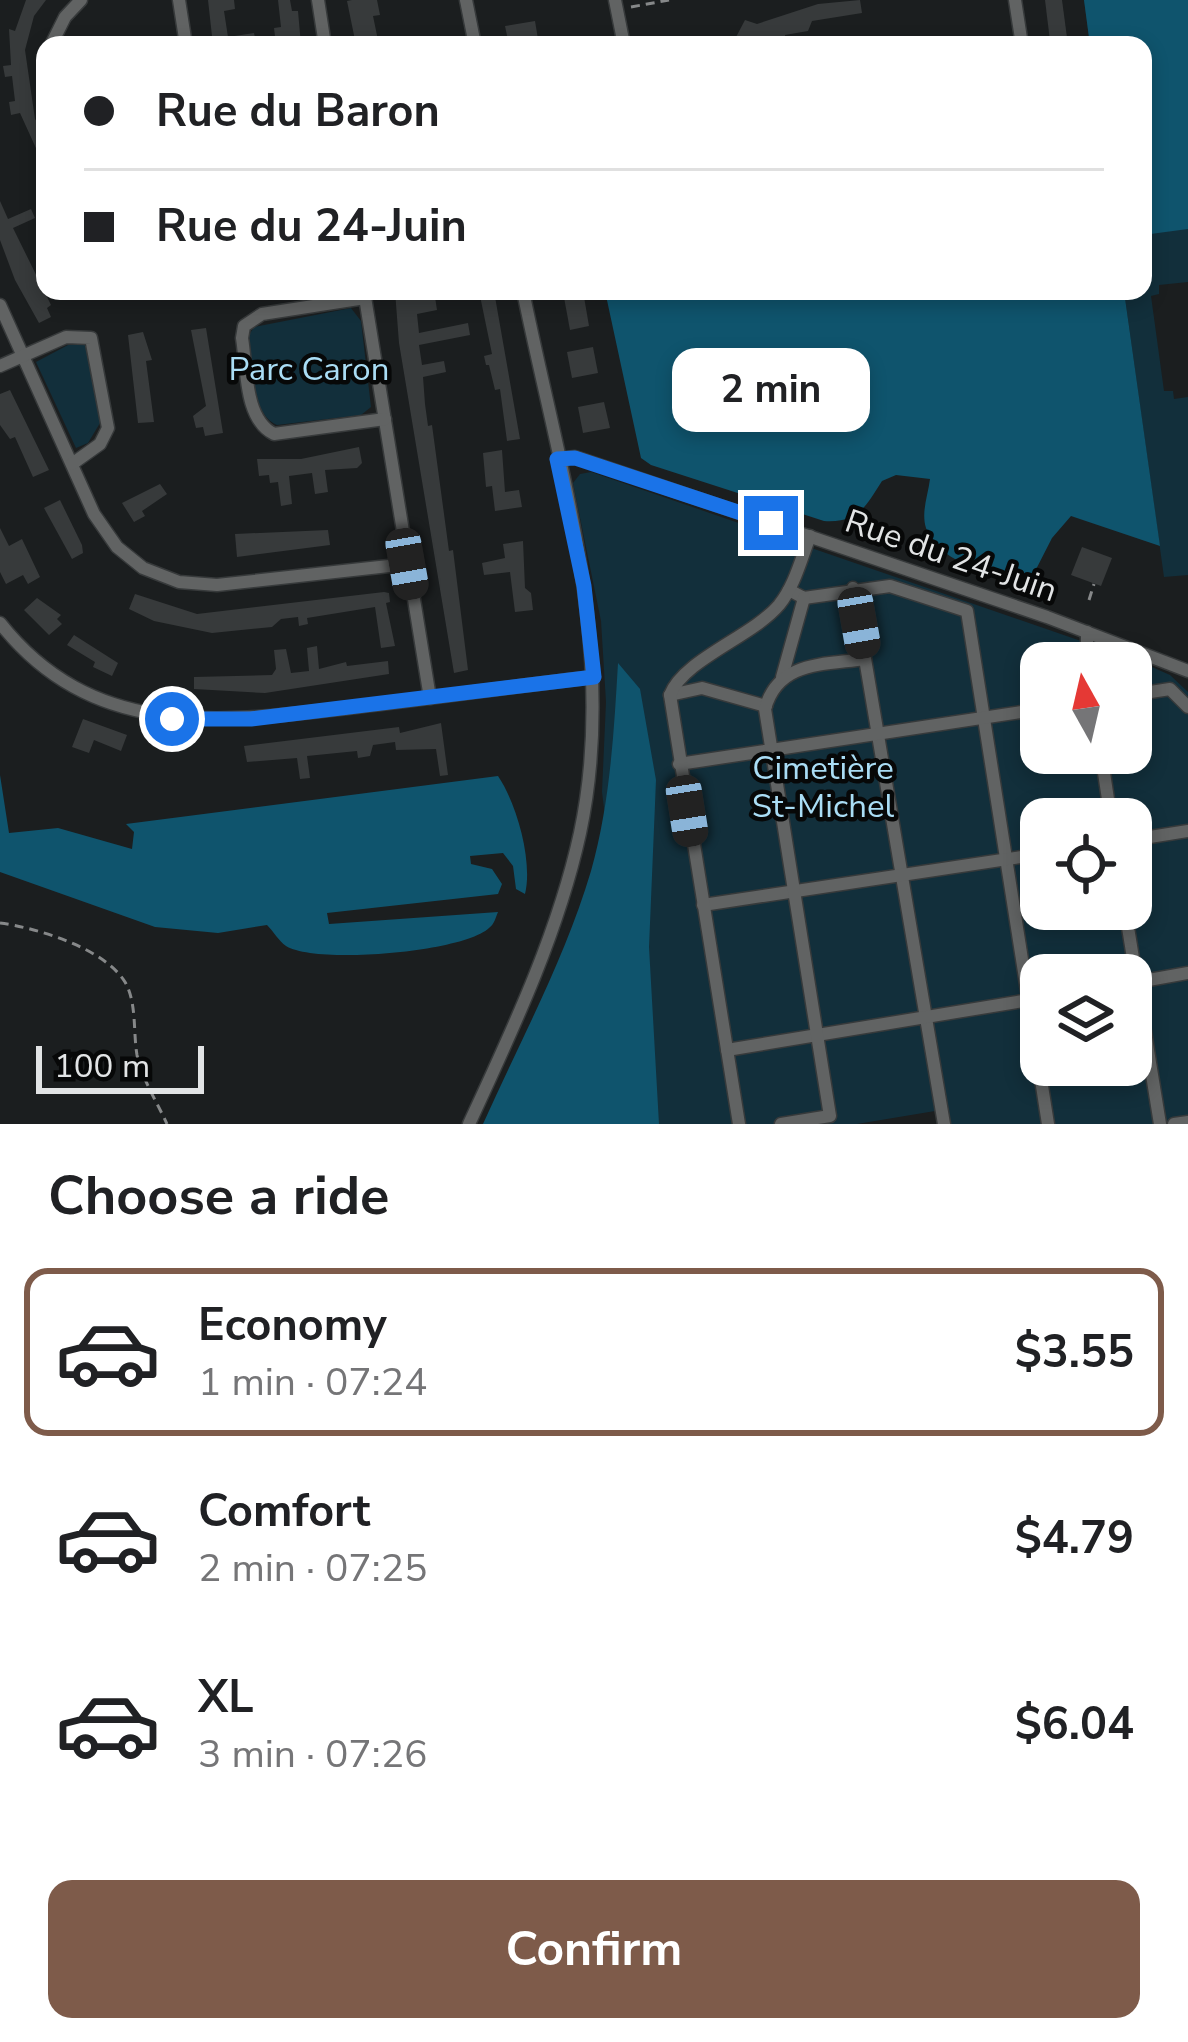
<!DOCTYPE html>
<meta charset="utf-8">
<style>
:root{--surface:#fff;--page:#f2f2f2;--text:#202124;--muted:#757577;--line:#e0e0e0;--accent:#7e5b4a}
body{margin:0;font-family:"Nunito Sans",sans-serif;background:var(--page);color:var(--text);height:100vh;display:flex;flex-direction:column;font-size:45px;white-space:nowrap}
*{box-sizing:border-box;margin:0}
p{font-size:39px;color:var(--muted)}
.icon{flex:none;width:66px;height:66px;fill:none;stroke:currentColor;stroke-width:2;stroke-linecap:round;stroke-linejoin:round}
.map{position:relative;height:1124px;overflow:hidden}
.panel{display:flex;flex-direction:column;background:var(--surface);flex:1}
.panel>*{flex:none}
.guide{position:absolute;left:36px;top:36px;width:1116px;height:264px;border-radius:24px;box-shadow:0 6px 18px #0003;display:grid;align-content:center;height:264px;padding:0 48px;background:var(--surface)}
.needle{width:78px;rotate:352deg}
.fabs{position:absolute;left:1020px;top:642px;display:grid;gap:24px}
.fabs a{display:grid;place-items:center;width:132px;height:132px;border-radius:24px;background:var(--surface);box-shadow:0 6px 18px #0003;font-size:60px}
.scale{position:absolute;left:36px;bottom:30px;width:168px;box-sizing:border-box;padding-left:12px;border:6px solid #e2e4e5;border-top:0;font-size:33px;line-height:42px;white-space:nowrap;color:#e2e4e5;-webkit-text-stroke:9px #070808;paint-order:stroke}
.end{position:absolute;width:54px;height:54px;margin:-27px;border:15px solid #1a73e8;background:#fff;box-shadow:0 0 0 6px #fff}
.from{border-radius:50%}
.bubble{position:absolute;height:84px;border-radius:24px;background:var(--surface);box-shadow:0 6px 18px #0003;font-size:39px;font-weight:700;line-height:84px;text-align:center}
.car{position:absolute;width:36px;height:72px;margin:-36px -18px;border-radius:15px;box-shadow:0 0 9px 3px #0007;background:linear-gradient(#222 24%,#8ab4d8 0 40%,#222 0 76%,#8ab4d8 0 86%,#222 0)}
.guide b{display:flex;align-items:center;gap:42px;height:114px;font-size:45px}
.guide b+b{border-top:3px solid var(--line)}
.guide i{width:30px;height:30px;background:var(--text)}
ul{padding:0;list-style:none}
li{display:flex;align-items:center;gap:36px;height:168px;margin:0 24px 18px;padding:0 24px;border:6px solid transparent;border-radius:24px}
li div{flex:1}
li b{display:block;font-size:45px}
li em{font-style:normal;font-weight:700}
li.on{border-color:var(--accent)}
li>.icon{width:108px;height:108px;stroke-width:1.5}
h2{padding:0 48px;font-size:54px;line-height:144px}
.cta{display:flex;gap:24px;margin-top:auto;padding:24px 48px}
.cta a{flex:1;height:138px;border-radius:24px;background:var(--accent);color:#fff;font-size:48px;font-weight:700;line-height:138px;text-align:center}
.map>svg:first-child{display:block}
.green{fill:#122f3b;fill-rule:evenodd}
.forest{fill:#0f546d}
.building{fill:#373a3b}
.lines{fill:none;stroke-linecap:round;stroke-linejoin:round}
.minor-casing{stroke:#373a3b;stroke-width:15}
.path{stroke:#868889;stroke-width:3;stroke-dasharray:9 6;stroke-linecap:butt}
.minor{stroke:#616363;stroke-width:12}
.route{stroke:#1a73e8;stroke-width:15}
.labels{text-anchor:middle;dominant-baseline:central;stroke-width:9;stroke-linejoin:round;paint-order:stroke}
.park-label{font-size:33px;fill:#aaddf5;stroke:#070808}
.street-label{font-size:33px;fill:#e2e4e5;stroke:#070808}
</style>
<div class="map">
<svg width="1188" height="1124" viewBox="0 0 1188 1124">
<rect width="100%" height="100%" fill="#1b1e1f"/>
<g class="green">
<polygon points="1084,0 1188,0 1188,282 1159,285 1159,294 1151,296 1164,391 1173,391 1174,399 1188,397 1188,575 1164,577 1124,291 1143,291 1143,45 1090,45"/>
<path d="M351 308 361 321 371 407 361 415 277 425C250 414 253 362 249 335L254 327Z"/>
<polygon points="85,344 100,423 88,443 76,448 36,362 68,345"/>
<path d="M591 472 1136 660 1170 675 1188 692V1124H938L935 1111 857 1124H643L602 792 606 702 601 621 573 483 580 474ZM1041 663H1131V753H1041ZM1041 819H1131V909H1041ZM1041 975H1131V1065H1041Z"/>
</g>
<g class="forest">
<polygon points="1084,0 1188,0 1188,229 1143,235 1143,45 1090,45"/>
<path d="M605 291H1124L1160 546 1071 516 1052 538 1027 587C996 575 937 563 926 528 921 512 928 495 930 479L896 475 882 481C865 507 859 523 824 521L651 465 641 458Z"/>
<path d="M618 663 640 689 656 780 649 947 659 1124H483C520 1041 565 959 591 871 610 804 614 732 618 663Z"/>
<path d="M0 775 9 833 58 828 132 849 134 832 126 824 498 776C517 804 533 862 525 894L516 889 513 866 503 853 470 856 471 864 492 869 502 884 498 894 327 913 329 924 498 912C495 919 495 923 489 928 464 952 317 965 286 946 279 941 273 931 267 925L218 933 155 927 0 872Z"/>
</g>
<g class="building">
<polygon points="26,0 46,0 34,16 25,50 35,119 45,133 45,168 20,113 11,115 9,102 15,101 12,76 5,77 3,66 11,65 9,29 15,31"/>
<polygon points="208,0 234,0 235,9 224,11 228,37 254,33 256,43 213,45"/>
<polygon points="278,0 290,0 292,11 298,11 301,45 276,45 274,28 281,27"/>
<polygon points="352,0 377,0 380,15 373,16 379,45 356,45 347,1"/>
<polygon points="860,0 862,13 812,21 808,31 785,35 786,42 777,44 776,36 754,40 752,45 735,39 745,20 757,24 818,4"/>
<polygon points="1045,0 1062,0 1068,45 1050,41"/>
<polygon points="535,21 539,45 509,45 505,26"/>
<polygon points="0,201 8,219 31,209 35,218 13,228 51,305 47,308 51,317 39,323 15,280 0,240"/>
<polygon points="395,291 411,291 412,300 435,297 437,310 417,314 419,333 468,323 470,335 419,345 422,365 444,361 446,372 423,377 425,404 428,426 432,425 449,551 453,550 468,670 454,673 399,343"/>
<polygon points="479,291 494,291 520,439 507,441 500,389 495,390 489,365 486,365 484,356 492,354"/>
<polygon points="570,291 583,291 589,326 570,330 563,292"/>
<polygon points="206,328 223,433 205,436 203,427 196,428 193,416 206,406 191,330"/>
<polygon points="143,332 152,360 146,361 154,422 138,423 128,335"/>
<polygon points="593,347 598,373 572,378 567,352"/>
<polygon points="10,390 49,470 33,477 15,437 10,439 0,425 0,394"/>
<polygon points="604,402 610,428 583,433 578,407"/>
<polygon points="359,447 362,463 357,468 325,470 328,492 315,494 312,473 289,476 292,504 281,506 278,482 270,483 269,475 259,476 257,459 301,459"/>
<polygon points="502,450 505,492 519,490 522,507 495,511 492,486 486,487 483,453"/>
<polygon points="160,484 167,494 142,511 145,516 134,522 122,503"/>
<polygon points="60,500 82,545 83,553 72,559 44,508"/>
<polygon points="0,528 9,546 22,539 40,577 28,584 23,575 6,584 0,572"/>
<polygon points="328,530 330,545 237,557 235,534"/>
<polygon points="523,541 525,588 531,593 533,610 515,612 510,572 484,575 482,563 505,558 503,544"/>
<polygon points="1082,547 1112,558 1101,586 1071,575"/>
<polygon points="384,592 389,593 390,602 386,603 395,646 381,648 375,607 307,618 308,624 299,626 298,617 281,619 272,627 212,633 154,621 129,609 135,594 197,614"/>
<polygon points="37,598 61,615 57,619 62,624 49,635 24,610"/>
<polygon points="74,635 118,663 112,676 93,667 95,662 67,645"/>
<polygon points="317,646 319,669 346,662 347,666 388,661 389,674 265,693 194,689 194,677 272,675 276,669 274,650 286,649 291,673 309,671 307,648"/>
<polygon points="83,719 127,735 121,751 94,740 89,753 72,747"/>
<polygon points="441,723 448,775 440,776 436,749 396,750 395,742 373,745 370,756 358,758 357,751 307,756 310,778 300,779 297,758 247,762 244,746 399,727 400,733"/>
</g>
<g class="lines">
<g class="minor-casing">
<g id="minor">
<polyline points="179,0 186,45"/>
<polyline points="318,0 325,45"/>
<polyline points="466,0 475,45"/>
<polyline points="615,0 624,45"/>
<polyline points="1015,0 1022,45"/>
<polyline points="51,45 65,17 81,0"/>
<polyline points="364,291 430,698"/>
<path d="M365 298 262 314 244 326 242 338C247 368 244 419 274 434L385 419"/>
<polyline points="0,305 94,514 117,547 143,568 179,582 217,585 407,564"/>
<polyline points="0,366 66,337 91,338 108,428 100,444 72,464"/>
<polyline points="557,459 575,457 1047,617 1188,671"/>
<polyline points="853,588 944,1124"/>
<polyline points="789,590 804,598 890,586 967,611 1048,1124"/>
<path d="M0 623C94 742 224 722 356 707 436 698 515 686 594 677"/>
<polyline points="1087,663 1087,632"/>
<polyline points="782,677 804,598"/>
<polyline points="670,695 702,688 766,706"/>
<polyline points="1131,695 1170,689 1188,707"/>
<polyline points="1101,753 1111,819"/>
<polyline points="679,764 1041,709"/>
<polyline points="1131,840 1188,831"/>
<polyline points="703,905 1041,854"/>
<polyline points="1125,909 1160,1124"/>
<polyline points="1132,983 1188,973"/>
<polyline points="727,1050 1041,998"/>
<path d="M469 1124C512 1031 558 934 580 833 619 651 559 469 523 291"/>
<path d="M739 1124 670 695C684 659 752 637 779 605 795 585 801 559 810 536"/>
<path d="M781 1124 830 1116 765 709C778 661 823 665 865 659"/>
<polyline points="1174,1124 1188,1122"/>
</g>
</g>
<g class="path">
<polyline points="631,7 669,0"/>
<polyline points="1089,600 1094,584"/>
<path d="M0 923C37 928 104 948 125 982 137 1003 133 1032 137 1055 142 1079 157 1102 167 1124"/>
</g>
<use href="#minor" class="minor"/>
</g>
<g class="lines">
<polyline class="route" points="172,719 251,719 594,677 584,586 557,459 575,458 771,523"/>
</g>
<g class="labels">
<g class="park-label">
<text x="309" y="369">Parc Caron</text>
<text x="823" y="768">Cimetière<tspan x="823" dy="38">St-Michel</tspan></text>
</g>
<g class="street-label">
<text transform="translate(951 556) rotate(19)">Rue du 24-Juin</text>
</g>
</g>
</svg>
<div class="fabs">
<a><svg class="needle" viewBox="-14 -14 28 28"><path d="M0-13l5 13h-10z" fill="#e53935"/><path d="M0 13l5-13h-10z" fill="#757577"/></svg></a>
<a><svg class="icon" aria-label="locate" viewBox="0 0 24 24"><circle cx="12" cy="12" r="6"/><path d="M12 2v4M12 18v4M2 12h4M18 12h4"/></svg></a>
<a><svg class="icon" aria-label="layers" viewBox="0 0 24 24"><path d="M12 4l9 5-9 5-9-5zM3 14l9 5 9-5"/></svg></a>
</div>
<div class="scale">100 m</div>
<i class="end from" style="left:172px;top:719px"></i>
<i class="end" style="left:771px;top:523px"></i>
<div class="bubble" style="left:672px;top:348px;width:198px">2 min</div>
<i class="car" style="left:407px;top:564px;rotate:170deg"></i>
<i class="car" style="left:859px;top:623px;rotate:170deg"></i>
<i class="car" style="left:687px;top:811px;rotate:171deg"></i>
<div class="guide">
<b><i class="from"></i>Rue du Baron</b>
<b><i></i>Rue du 24-Juin</b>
</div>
</div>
<section class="panel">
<h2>Choose a ride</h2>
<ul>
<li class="on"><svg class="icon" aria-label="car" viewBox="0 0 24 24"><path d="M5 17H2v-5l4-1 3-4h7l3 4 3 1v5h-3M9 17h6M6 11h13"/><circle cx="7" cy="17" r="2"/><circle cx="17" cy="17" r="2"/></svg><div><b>Economy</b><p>1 min · 07:24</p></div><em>$3.55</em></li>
<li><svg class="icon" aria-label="car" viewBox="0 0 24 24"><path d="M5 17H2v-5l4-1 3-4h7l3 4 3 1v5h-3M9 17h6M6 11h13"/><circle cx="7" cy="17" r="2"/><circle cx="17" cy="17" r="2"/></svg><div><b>Comfort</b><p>2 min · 07:25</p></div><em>$4.79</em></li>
<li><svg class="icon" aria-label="car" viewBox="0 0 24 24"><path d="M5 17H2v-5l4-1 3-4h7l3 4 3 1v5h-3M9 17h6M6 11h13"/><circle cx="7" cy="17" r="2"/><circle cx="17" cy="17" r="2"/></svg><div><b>XL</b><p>3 min · 07:26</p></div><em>$6.04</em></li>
</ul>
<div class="cta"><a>Confirm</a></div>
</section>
